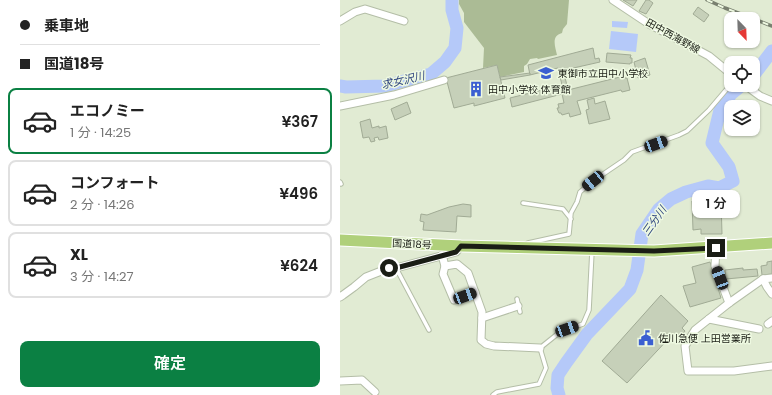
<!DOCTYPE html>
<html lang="ja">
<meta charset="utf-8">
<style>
:root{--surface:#fff;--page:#f2f2f2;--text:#222;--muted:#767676;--line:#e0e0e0;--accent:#0b8043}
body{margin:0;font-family:Poppins,"Noto Sans JP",sans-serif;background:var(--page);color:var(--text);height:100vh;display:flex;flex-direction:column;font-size:15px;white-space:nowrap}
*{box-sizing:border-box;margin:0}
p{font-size:13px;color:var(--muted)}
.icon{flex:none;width:22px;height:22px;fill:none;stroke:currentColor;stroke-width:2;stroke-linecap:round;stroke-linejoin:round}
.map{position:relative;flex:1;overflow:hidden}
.drawer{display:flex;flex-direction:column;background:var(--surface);width:340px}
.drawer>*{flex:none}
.banner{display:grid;align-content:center;height:88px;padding:0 20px;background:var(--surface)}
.needle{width:26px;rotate:157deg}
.tools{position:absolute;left:384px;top:12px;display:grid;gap:8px}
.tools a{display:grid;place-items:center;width:36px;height:36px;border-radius:8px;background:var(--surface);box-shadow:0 1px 3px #0004;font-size:20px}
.end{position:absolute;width:18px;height:18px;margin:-9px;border:5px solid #1a1d15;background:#fff;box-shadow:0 0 0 2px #fff}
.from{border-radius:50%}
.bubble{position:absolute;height:28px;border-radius:8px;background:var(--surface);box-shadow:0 1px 3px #0004;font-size:13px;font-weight:600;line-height:28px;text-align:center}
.car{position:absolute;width:12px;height:24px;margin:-12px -6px;border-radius:5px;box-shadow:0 0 3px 1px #0007;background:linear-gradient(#222 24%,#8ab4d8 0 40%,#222 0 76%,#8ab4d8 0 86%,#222 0)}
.banner b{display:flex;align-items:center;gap:14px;height:38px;font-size:15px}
.banner b+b{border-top:1px solid var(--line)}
.banner i{width:10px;height:10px;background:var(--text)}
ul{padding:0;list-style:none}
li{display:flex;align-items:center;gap:12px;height:66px;margin:0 8px 6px;padding:0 12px;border:2px solid var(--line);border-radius:8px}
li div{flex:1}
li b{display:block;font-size:15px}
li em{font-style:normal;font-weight:600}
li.selected{border-color:var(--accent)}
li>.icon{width:36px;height:36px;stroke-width:1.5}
.primary-button{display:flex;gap:8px;margin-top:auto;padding:8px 20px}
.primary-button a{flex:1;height:46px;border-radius:8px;background:var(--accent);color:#fff;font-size:16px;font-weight:600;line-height:46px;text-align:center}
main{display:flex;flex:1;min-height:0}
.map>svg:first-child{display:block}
.green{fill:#abbb95}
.water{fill:#b5c9f9}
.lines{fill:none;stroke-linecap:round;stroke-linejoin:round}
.river{stroke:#b5c9f9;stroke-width:13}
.building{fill:#c6d0b9;stroke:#a1ab95}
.service-casing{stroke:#b4bea7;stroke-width:5.5}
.minor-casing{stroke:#b4bea7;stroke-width:9}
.trunk-casing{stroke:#fff;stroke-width:13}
.service{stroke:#fff;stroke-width:3.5}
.minor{stroke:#fff;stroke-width:7}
.trunk{stroke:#b0d07b;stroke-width:11}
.rail-casing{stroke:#798070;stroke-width:3.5}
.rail{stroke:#eef9e1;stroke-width:2;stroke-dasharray:6;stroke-linecap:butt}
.route{stroke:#1a1d15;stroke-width:5}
.labels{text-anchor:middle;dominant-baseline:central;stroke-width:3;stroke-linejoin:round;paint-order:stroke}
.street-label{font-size:10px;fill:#1a1d15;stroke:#eef9e1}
.poi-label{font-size:10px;fill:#1a1d15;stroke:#eef9e1;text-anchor:start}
.water-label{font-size:11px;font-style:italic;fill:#314781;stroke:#eef9e1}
</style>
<main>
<section class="drawer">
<div class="banner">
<b><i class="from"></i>乗車地</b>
<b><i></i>国道18号</b>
</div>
<ul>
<li class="selected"><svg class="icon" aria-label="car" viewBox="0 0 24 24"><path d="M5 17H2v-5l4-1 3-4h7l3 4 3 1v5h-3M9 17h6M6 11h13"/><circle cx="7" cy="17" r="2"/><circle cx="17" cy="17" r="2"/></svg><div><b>エコノミー</b><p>1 分 · 14:25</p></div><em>¥367</em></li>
<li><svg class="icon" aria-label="car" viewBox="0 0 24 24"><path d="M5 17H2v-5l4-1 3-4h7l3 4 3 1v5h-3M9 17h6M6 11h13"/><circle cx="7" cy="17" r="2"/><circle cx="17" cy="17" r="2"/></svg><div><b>コンフォート</b><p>2 分 · 14:26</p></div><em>¥496</em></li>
<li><svg class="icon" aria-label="car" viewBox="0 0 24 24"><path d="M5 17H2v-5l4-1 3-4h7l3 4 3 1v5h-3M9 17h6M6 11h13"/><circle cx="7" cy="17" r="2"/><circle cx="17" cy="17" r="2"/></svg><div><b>XL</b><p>3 分 · 14:27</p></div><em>¥624</em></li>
</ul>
<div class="primary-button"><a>確定</a></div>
</section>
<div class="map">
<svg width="432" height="395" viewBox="0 0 432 395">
<rect width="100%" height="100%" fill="#e1ebd3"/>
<path class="green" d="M119 0H229L227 24 223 29 222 33C211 36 215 46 217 55L198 59 197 58 190 59 187 64 184 66V72L160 77 157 65 143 68 144 48 124 22V13L119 4Z"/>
<g class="water">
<polygon points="272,21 288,22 287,28 272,27"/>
<polygon points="271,31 298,34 296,52 269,49"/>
</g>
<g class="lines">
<g class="river">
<polyline points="413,76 432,51"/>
<polyline points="0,86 6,87 45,86 91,74 105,62 115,48 117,28 112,10 112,0"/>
<polyline points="219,395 217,388 218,375 226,363 247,334 290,289 297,270 302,234 319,209 331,199 346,192 368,186 379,188 393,181 389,167 372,143 380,110 391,94 402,85"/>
</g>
</g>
<g class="building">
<polygon points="283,0 297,0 293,6"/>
<polygon points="306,0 309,0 313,3 306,14 299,11"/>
<polygon points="358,7 369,15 364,22 353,14"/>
<polygon points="253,48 255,59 259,58 260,62 229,69 230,72 224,73 228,90 284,76 285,78 287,78 290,90 282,92 281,90 237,101 241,114 230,117 229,113 222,115 221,113 219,113 217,108 219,108 218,104 224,103 222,94 172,107 170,98 222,85 218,68 190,75 188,65"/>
<polygon points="267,53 291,55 290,58 292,58 292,63 290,63 290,64 266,62"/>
<polygon points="305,58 310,75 298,78 294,62"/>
<polygon points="157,65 165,98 134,106 134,103 114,108 106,78"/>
<polygon points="190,73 190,75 161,80 160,77"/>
<polygon points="254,98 255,104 265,101 270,119 249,124 246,110 249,109 247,100"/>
<polygon points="67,102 71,113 55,120 51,109"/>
<polygon points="30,119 32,128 39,126 39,128 46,126 48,138 39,140 38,137 34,138 35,141 31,142 29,137 23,138 20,122"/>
<polygon points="381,200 382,234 361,234 361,229 353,230 352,201"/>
<polygon points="123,204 131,205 131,217 117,216 116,232 83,230 84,222 80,221 81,214 87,215 109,207"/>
<polygon points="432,261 432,274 422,275 421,266 427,265 427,262"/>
<polygon points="370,262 381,298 350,307 343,286 356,283 352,267"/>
<polygon points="403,268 403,270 417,269 418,276 386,279 385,270"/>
<polygon points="321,295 348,321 342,328 345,331 337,341 332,335 287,383 262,361"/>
</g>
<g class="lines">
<g class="service-casing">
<g id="service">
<polyline points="0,182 1,184"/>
<polyline points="183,203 223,209 231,219"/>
<polyline points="186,244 188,243 229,234 231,213 237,202 240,192 253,181 284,160 292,152 339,135 347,131 369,110 386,90 391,85"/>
<polyline points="56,268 89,330"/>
<polyline points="177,299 180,312"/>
<polyline points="153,395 157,392 199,384 206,368 200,348 220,332 243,324 249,310 252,251"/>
</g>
</g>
<g class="minor-casing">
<g id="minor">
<polyline points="273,0 309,24 369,56 391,74"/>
<polyline points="0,21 15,12 25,9 64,21"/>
<polyline points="405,85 420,96 432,101"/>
<polyline points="0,106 54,95 104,80"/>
<polyline points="376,247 375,266 389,303"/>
<polyline points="102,255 105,266 117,264 128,273 142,312 141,340 146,344 154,346 200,348"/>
<polyline points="105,266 103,274 114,300 135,292"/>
<polyline points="432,278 423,279 389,303 355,330 345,346 348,371 394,371 432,366"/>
<polyline points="423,279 427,287 432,294"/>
<polyline points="0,297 3,295 14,287 26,277 49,268 56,268 116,252 121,246"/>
<polyline points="142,318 178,306"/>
<polyline points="369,319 419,329"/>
<polyline points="428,324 432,321"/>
<polyline points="0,381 22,380 35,392"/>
</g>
</g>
<g class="trunk-casing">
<polyline id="trunk" points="0,240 121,246 314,251 432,243"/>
</g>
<use href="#service" class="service"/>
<use href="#minor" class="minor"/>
<use href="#trunk" class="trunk"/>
<g class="rail-casing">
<polyline id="rail" points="367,0 385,8 432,26"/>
</g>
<use href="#rail" class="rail"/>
</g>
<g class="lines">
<polyline class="route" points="49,268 56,268 116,252 121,246 314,251 376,248"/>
</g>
<defs>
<g id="school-bare" transform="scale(1.2)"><path d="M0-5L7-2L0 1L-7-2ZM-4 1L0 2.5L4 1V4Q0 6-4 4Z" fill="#3b5fd1" stroke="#eef9e1" stroke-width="2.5" paint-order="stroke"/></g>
<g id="building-bare" transform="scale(1.2)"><path d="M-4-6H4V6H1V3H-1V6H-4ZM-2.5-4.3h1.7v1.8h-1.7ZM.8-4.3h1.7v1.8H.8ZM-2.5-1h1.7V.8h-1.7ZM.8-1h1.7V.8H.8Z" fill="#3b5fd1" stroke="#eef9e1" stroke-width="2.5" paint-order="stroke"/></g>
<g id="civic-bare" transform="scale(1.2)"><path d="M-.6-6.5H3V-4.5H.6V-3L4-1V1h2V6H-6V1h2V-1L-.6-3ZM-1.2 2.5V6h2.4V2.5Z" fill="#3b5fd1" stroke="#eef9e1" stroke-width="2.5" paint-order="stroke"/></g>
</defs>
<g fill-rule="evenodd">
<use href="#school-bare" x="206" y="73"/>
<use href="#building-bare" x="136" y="89"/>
<use href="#civic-bare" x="306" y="338"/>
</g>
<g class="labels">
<g class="street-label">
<text transform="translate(333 36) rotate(29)">田中西海野線</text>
<text transform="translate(72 244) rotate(3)">国道18号</text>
</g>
<g class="poi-label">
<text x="218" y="73">東御市立田中小学校</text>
<text x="148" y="89">田中小学校 体育館</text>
<text x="318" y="338">佐川急便 上田営業所</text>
</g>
<g class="water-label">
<text transform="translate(63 80) rotate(-13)">求女沢川</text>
<text transform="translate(314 221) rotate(-55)">三分川</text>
</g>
</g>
</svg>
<div class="tools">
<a><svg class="needle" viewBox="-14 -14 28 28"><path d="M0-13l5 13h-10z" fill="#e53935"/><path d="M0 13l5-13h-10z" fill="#767676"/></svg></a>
<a><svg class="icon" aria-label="locate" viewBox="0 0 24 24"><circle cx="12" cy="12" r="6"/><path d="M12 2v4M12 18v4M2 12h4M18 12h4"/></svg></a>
<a><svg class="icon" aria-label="layers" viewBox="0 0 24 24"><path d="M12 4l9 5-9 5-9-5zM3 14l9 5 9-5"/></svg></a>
</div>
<i class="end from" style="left:49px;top:268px"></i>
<i class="end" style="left:376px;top:248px"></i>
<div class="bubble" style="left:352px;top:190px;width:48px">1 分</div>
<i class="car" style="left:316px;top:144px;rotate:70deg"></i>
<i class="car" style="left:253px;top:181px;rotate:231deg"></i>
<i class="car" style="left:380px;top:278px;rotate:339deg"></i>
<i class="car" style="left:125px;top:296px;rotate:70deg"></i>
<i class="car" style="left:227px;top:329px;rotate:70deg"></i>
</div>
</main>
